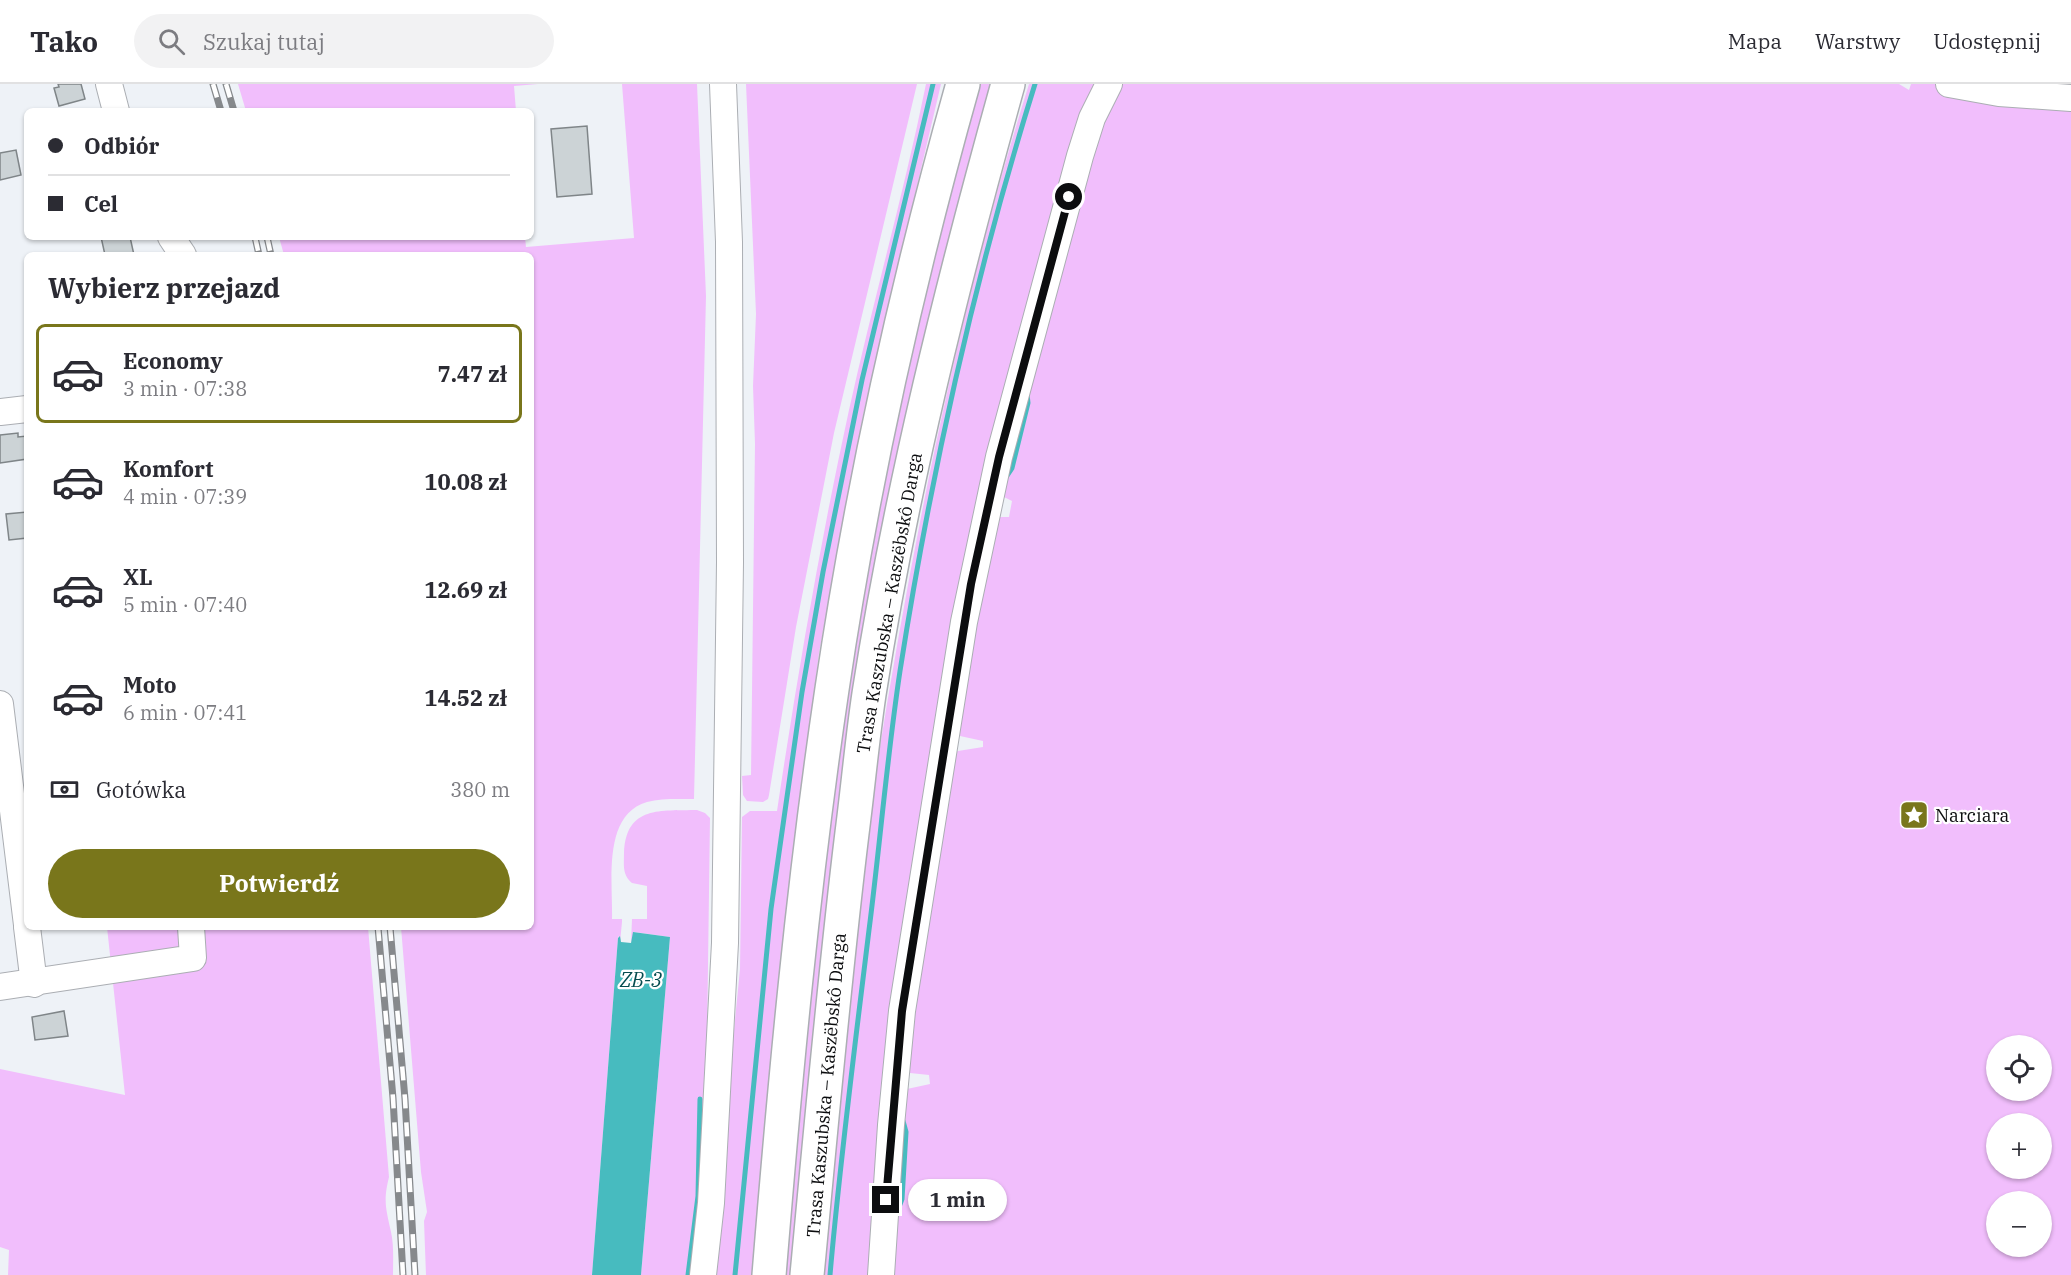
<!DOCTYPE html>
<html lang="pl">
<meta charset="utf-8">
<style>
:root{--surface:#fff;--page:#f2f2f3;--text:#2b2b33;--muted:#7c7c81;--line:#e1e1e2;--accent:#79761b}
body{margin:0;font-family:"IBM Plex Serif",serif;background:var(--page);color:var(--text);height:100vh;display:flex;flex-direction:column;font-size:22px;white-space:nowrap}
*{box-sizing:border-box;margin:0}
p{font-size:20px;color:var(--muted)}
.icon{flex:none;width:33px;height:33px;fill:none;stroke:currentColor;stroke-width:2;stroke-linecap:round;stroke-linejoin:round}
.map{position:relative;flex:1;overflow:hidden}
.panel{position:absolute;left:24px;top:168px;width:510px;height:678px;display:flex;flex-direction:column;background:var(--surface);border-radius:9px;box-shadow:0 2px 4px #0004}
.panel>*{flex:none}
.hud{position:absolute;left:24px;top:24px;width:510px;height:132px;border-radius:9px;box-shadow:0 2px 4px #0004;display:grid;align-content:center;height:132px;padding:0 24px;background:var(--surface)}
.fabs{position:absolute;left:1986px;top:951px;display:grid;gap:12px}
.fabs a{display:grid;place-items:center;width:66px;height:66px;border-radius:50%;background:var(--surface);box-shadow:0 2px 4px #0004;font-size:30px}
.end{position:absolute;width:27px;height:27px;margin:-14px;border:8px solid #0c0d0f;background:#fff;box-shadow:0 0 0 3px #fff}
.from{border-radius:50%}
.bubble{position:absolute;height:42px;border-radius:21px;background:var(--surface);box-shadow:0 2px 4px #0004;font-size:20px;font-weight:700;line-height:42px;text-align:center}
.hud b{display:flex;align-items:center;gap:21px;height:57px;font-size:22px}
.hud b+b{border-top:2px solid var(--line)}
.hud i{width:15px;height:15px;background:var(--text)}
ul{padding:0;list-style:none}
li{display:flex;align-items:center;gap:18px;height:99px;margin:0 12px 9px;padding:0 12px;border:3px solid transparent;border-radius:9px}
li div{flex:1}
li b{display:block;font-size:22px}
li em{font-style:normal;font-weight:700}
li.active{border-color:var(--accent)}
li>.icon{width:54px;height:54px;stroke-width:1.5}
h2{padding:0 24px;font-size:27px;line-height:72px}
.pay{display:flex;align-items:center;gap:15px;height:66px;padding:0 24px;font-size:22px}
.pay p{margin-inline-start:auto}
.cta{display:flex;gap:12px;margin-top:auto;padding:12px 24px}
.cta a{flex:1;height:69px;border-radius:36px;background:var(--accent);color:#fff;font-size:24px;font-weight:700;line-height:69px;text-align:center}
header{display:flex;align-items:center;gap:36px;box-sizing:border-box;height:84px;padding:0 30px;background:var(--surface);border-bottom:2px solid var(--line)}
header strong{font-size:28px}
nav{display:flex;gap:33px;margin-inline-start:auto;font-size:21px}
.search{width:420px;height:54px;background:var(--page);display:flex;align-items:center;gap:15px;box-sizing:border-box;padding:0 21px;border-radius:33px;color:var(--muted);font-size:22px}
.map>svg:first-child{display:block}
.green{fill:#f1befc;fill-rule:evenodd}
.water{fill:#47bbbf}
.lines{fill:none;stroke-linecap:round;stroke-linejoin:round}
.stream{stroke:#47bbbf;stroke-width:5}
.building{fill:#ccd3d6;stroke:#7f8588;stroke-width:1.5}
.minor-casing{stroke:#abaeb3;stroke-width:28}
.highway-casing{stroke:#abaeb3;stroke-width:36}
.minor{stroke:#fff;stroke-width:26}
.highway{stroke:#fff;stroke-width:33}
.rail-casing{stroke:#86898c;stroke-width:7}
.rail{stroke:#fff;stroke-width:4.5;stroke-dasharray:14;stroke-linecap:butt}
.route{stroke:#0c0d0f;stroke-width:8}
.labels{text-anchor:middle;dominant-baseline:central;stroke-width:4.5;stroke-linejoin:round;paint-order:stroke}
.street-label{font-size:18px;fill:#0c0d0f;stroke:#fff}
.poi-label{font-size:18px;fill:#0c0d0f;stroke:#fff;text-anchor:start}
.water-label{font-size:20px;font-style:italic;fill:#044c4f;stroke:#fff}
</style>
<header>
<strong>Tako</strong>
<div class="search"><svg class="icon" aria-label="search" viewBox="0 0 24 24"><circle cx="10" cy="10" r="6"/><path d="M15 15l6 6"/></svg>Szukaj tutaj</div>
<nav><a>Mapa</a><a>Warstwy</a><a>Udostępnij</a></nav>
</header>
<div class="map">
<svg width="2071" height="1191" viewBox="0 0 2071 1191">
<rect width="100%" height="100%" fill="#eef2f7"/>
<g class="green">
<polygon points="238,0 538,0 514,2 516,27 246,27"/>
<path d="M622 0H697L706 212 694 715C679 715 661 714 647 718 602 731 613 798 612 835H622V838L620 858 619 852 618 854 592 1191H426L424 1137 427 1128 421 1088 401 843H531V171H284L279 153H525L526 163 634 154Z"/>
<polygon points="746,0 917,0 834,349 796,543 769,711 768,715 763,718 747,717 743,711 742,692 751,691 755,360 753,302 756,230"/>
<path d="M926 0H941L863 331 819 569 788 812 752 1191H710L740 885 742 733 750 727H777C797 593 820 459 849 326 873 217 904 109 926 0Z"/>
<polygon points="977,0 994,0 960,128 793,1191 782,1191 797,1022 844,619 898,317"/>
<path d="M1029 0H1102L999 347 874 1191H824C834 1068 845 944 860 821 865 779 868 736 875 694 912 460 958 227 1029 0Z"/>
<path d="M1120 0H1899L1909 6 1911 0H2071V1191H888L907 1005 930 1000 929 991 910 989 905 984 949 672 958 667 983 663V657L960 652 954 643 999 433H1009L1012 417 1002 412 1082 91ZM1996 962H2042V1006H1996ZM1996 1040H2042V1084H1996ZM1996 1118H2042V1162H1996Z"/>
<path d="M697 726 705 729 710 734 705 1106 697 1191H641L670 853 634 848 631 859 632 835H647V802L632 799C622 791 624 781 624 769 626 721 661 727 697 726Z"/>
<path d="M107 843H368L389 1093C383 1117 386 1125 391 1148 394 1161 393 1177 393 1191H8L9 1166 0 1163V985L125 1011Z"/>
</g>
<polygon class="water" points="633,848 670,853 641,1191 592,1191 618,854 620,852 621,858 631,859"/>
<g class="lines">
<g class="stream">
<polyline points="1006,393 1012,384 1028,319 1027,310"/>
<polyline points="897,1128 902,1115 906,1048 903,1037"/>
<polyline points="688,1191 698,1112 700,1015"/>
<polyline points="735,1191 771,825 802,608 823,488 862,296 933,0"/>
<path d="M830 1191C840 1076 855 961 869 846 880 760 887 673 900 587 931 389 975 191 1035 0"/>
</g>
</g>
<g class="building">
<polygon points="58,0 81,0 85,15 59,22 54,4 59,3"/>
<polygon points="587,42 592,110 557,113 551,45"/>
<polygon points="16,66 21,91 0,96 0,69"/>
<polygon points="101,153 130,153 134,171 105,171"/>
<polygon points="18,349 18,353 27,352 27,375 0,379 0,351"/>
<polygon points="27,428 27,454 9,456 6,430"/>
<polygon points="64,927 68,952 35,956 32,933"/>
</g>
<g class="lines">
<g class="minor-casing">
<g id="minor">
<polyline points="109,0 116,27"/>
<polyline points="1949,0 1999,9 2071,14"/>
<polyline points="171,153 183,171"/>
<polyline points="0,328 27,325"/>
<polyline points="0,620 27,841"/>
<polyline points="27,843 34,900"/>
<polyline points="0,903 193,874 191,843"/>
<polyline points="703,1191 711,1119 725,859 730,478 729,158 723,0"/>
<polyline points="881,1191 891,1041 902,927 964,538 999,373 1080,72 1092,34 1109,0"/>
</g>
</g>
<g class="highway-casing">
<g id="highway">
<path d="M769 1191C785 995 803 800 832 605 862 401 907 199 963 0"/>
<path d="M807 1191C821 1044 834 896 852 749 858 703 862 657 869 610 901 404 952 201 1008 0"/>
</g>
</g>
<use href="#minor" class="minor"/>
<use href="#highway" class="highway"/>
<g class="rail-casing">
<g id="rail">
<polyline points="213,0 221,27"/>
<polyline points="226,0 234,27"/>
<polyline points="255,153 259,171"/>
<polyline points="267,153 271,171"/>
<polyline points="378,843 393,1014 403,1191"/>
<polyline points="390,843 405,1015 415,1191"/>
</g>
</g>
<use href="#rail" class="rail"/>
</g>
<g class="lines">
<polyline class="route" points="886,1116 902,927 971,500 999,373 1069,113"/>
</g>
<defs>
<g id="sight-square" transform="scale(1.5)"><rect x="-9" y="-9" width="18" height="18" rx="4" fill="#79761b" stroke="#fff"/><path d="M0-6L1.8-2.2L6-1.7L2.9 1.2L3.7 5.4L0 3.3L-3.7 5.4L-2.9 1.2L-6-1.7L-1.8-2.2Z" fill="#fff"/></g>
</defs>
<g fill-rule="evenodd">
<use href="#sight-square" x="1914" y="731"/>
</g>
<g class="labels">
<g class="street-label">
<text transform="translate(889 519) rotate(-80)">Trasa Kaszubska – Kaszëbskô Darga</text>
<text transform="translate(826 1001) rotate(-85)">Trasa Kaszubska – Kaszëbskô Darga</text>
</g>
<g class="poi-label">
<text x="1935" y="731">Narciara</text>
</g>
<g class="water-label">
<text x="641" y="895">ZB-3</text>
</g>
</g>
</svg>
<div class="fabs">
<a><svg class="icon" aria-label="locate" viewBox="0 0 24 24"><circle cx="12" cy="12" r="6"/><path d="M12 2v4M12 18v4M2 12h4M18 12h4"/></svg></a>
<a>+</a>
<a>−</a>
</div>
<i class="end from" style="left:1069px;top:113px"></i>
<i class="end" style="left:886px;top:1116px"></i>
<div class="bubble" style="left:908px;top:1095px;width:99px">1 min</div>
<div class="hud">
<b><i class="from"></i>Odbiór</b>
<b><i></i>Cel</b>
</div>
<section class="panel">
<h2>Wybierz przejazd</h2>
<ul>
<li class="active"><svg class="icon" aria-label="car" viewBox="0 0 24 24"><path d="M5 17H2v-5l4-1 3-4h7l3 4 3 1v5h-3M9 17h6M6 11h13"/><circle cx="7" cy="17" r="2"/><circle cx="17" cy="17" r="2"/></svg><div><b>Economy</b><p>3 min · 07:38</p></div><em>7.47 zł</em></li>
<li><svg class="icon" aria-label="car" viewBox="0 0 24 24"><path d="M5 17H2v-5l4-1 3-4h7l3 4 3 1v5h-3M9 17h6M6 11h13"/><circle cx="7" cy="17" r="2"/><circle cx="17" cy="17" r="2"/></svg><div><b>Komfort</b><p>4 min · 07:39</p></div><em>10.08 zł</em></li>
<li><svg class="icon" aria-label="car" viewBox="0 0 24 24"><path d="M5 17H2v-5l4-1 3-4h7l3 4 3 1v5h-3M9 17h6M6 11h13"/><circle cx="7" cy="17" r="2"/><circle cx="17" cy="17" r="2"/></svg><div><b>XL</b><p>5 min · 07:40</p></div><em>12.69 zł</em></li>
<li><svg class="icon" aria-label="car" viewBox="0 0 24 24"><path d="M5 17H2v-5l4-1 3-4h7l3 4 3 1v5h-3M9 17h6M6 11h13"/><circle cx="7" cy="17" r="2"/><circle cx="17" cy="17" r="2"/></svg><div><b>Moto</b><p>6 min · 07:41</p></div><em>14.52 zł</em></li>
</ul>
<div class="pay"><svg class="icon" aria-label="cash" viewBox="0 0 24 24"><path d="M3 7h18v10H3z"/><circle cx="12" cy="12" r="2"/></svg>Gotówka<p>380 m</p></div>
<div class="cta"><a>Potwierdź</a></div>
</section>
</div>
